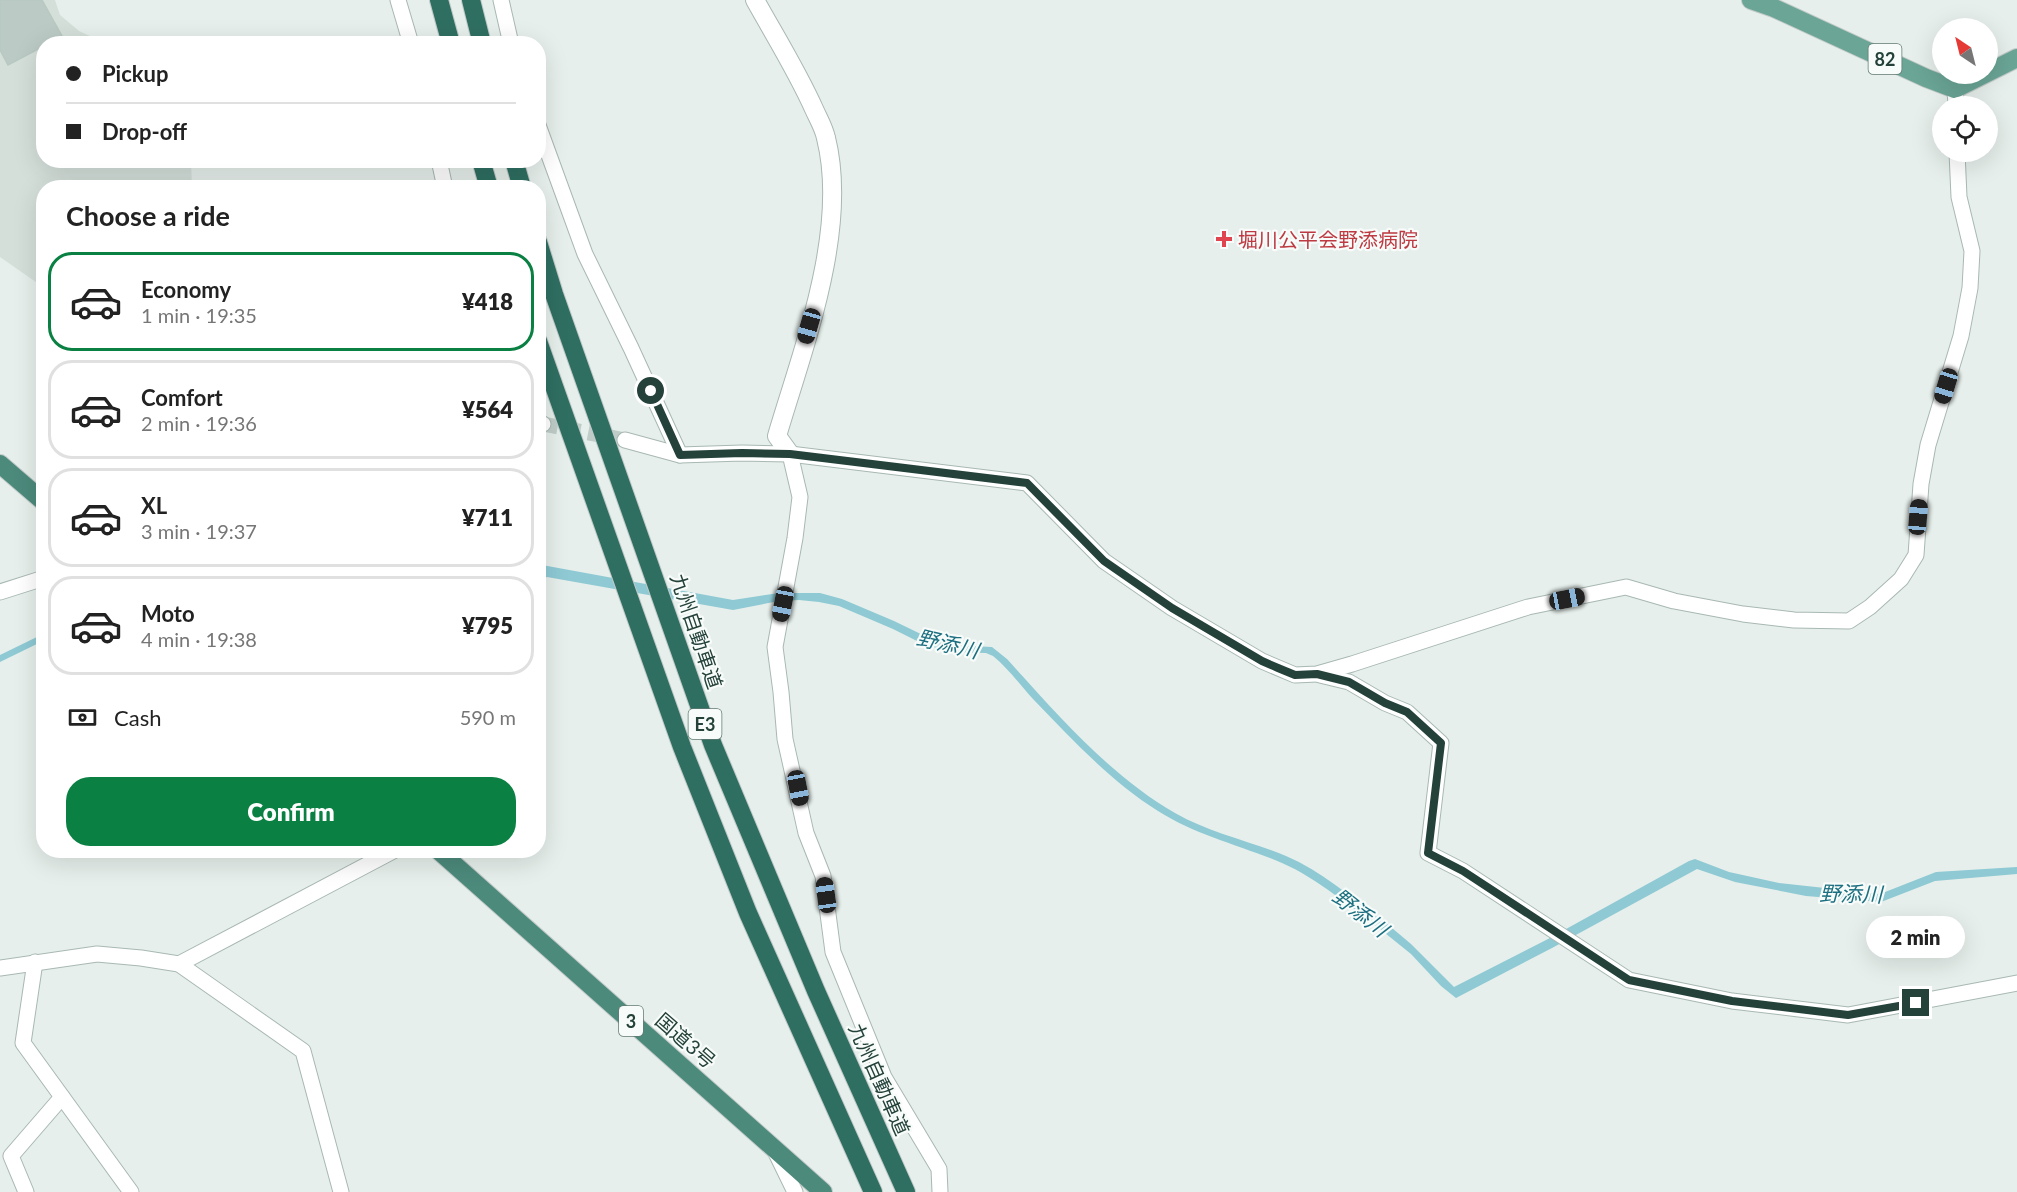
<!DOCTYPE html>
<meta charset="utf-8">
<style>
:root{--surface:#fff;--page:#f6f6f6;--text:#222;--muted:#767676;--line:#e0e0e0;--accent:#0b8043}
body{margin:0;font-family:Lato,"Noto Sans JP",sans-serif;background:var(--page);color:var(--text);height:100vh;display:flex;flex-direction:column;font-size:22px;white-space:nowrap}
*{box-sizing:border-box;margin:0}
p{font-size:20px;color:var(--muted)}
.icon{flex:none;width:33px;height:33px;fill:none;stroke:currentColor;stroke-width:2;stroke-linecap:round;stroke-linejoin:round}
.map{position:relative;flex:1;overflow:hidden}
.drawer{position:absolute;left:36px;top:180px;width:510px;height:678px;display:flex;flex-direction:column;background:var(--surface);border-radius:24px;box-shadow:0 6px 24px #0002}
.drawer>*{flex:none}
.banner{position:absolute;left:36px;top:36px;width:510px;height:132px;border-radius:24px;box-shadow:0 6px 24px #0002;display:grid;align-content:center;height:132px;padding:0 30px;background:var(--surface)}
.needle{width:39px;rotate:325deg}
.controls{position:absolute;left:1932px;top:18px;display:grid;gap:12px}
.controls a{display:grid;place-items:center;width:66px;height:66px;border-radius:50%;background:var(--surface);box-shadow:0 6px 24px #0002;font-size:30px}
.end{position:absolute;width:27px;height:27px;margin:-14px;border:8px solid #24423a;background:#fff;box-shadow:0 0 0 3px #fff}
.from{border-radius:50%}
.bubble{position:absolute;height:42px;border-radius:21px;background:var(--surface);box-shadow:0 6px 24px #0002;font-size:20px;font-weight:800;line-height:42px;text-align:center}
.car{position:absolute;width:18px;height:36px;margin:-18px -9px;border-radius:8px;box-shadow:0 0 4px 2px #0007;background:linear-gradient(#222 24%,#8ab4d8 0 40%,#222 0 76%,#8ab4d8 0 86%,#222 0)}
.banner b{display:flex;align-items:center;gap:21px;height:57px;font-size:22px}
.banner b+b{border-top:2px solid var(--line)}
.banner i{width:15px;height:15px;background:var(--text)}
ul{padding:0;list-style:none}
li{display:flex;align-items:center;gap:18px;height:99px;margin:0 12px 9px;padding:0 18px;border:3px solid var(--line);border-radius:24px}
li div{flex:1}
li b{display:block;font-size:22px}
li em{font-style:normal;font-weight:800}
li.active{border-color:var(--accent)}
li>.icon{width:54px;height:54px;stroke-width:1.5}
h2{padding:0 30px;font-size:27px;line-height:72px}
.pay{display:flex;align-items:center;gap:15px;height:66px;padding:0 30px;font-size:22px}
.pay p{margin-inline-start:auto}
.button{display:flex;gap:12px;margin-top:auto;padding:12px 30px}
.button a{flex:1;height:69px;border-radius:24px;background:var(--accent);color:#fff;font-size:24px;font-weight:800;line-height:69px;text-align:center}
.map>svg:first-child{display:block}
.built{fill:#d4dfda}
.water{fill:#8ec9d4}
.building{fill:#bbcac4;stroke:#b8c9c2;stroke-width:1.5}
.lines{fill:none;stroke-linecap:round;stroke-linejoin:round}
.minor-tunnel{stroke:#bfccc8;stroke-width:15;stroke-dasharray:15 8;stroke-linecap:butt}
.minor-casing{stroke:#a8b8b2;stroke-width:17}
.tertiary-casing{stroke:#a8b8b2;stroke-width:20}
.primary-casing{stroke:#c2cac8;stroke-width:20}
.trunk-casing{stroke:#c2cac8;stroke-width:20}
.motorway-casing{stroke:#c2cac8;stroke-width:20}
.minor{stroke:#fff;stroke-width:15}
.tertiary{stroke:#fff;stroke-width:18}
.primary{stroke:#6aa596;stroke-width:18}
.trunk{stroke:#4c8a7c;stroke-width:18}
.motorway{stroke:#2f6f62;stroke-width:18}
.route{stroke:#24423a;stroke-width:8}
.health-dot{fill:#e0444e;stroke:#f7fbf9;stroke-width:2}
.labels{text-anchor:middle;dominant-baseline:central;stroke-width:4.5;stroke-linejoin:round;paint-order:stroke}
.shield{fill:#f7fbf9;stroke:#637a73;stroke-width:1.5}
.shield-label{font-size:18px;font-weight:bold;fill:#24423a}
.health-label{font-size:20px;fill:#be3a42;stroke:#f7fbf9;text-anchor:start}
.street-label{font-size:20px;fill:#24423a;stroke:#f7fbf9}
.water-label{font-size:21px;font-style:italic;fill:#1c6f80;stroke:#f7fbf9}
</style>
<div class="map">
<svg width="2017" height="1192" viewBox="0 0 2017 1192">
<rect width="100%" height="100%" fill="#e6efeb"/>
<polygon class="built" points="0,0 55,0 60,15 79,31 105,43 44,44 44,160 191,161 192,187 44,188 43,287 0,257"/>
<g class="water">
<path d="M542 565 733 600 779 593H820L842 599 894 621 929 638 951 645 992 647 1007 659C1057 714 1109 775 1175 813 1210 833 1250 841 1286 856 1321 871 1351 897 1381 920L1380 923 1382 924 1386 923 1411 944 1454 987 1548 939 1689 861 1695 859 1729 872 1779 883 1880 894 1936 872 2017 867V874L1935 881 1881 902 1806 896 1735 882 1697 869 1552 948 1456 998 1441 986 1411 954 1380 929 1379 926 1377 927C1344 902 1313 875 1275 860 1235 844 1194 834 1158 811 1110 781 1072 739 1033 699 1020 685 1008 668 993 656L986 653 951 652 923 644 893 629 839 606 819 602 799 600 779 601 733 610 547 577 539 580 538 566Z"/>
<polygon points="43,634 43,641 0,662 0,655"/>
</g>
<polygon class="building" points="0,0 42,0 62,36 48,44 44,44 44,46 8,65 0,50"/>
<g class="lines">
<polyline class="minor-tunnel" points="543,424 625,440"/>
<g class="minor-casing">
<g id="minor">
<polyline points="398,0 411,44"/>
<polyline points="501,0 511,44"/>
<polyline points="1955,89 1956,106"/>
<polyline points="538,125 585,254 631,348 680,455"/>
<polyline points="439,160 445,188"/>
<polyline points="538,424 543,424"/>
<polyline points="625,440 680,455 742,453 790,454 1027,483 1104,561 1172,608 1262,661 1295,675 1317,674 1352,664 1528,607 1626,587 1674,601 1743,614 1794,620 1849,621 1870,607 1901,579 1916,555 1921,484 1928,445 1961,336 1970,288 1972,251 1959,197 1957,152"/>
<polyline points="790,454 800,497 795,538 775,647 781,692 785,739 806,833 823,876 833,952 884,1077 939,1169 940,1192"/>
<polyline points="0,592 44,578"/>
<polyline points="1320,675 1349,682 1385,703 1407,712 1441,743 1428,853 1463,871 1629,980 1732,1001 1848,1015 2017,983"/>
<polyline points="35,962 23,1043 131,1192"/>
<polyline points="179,964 395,850"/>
<polyline points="0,968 97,954 141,958 179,964 303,1051 341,1192"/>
<polyline points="775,1151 795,1192"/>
<polyline points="26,1192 11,1156 62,1097"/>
</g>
</g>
<g class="tertiary-casing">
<path id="tertiary" d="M755 0C775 36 797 71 814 109 818 118 824 128 826 138 849 230 803 348 777 436L790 454"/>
</g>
<g class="primary-casing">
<polyline id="primary" points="1751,0 1774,8 1926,78 1955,89 2017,58"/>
</g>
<g class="trunk-casing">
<g id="trunk">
<polyline points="0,464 44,502"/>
<polyline points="438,850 823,1192"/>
</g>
</g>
<g class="motorway-casing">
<g id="motorway">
<polyline points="439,0 451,44"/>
<polyline points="471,0 482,44"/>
<polyline points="481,160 489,188"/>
<polyline points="514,160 522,188"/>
<polyline points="538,242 554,294 713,745 816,991 906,1192"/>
<polyline points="538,341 682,747 748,913 873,1192"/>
</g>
</g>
<use href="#minor" class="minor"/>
<use href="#tertiary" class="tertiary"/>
<use href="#primary" class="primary"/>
<use href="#trunk" class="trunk"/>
<use href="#motorway" class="motorway"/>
</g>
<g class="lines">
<polyline class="route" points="651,391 680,455 742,453 790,454 1027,483 1104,561 1172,608 1262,661 1278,668 1295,675 1317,674 1349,682 1385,703 1407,712 1441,743 1428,853 1463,871 1629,980 1732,1001 1848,1015 1916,1003"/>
</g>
<path class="health-dot" d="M1221 230h6v6h6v6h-6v6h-6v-6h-6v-6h6z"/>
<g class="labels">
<g class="shield">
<rect x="1868.5" y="44" width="33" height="30" rx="4.5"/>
<rect x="688.5" y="709" width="33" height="30" rx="4.5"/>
<rect x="619" y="1006" width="24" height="30" rx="4.5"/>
</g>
<g class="shield-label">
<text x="1885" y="59">82</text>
<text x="705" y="724">E3</text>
<text x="631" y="1021">3</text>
</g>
<g class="health-label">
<text x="1238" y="239">堀川公平会野添病院</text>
</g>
<g class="street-label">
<text transform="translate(697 631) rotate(71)">九州自動車道</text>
<text transform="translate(686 1040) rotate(41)">国道3号</text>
<text transform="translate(880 1079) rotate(66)">九州自動車道</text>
</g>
<g class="water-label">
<text transform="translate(948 643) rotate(13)">野添川</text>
<text transform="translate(1851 893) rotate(1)">野添川</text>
<text transform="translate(1361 912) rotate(38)">野添川</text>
</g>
</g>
</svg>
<div class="controls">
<a><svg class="needle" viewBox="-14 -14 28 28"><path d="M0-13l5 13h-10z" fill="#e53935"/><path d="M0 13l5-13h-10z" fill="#767676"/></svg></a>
<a><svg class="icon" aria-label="locate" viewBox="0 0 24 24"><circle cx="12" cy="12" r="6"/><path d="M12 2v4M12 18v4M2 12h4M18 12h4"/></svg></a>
</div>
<i class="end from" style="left:651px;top:391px"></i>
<i class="end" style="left:1916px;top:1003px"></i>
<div class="bubble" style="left:1866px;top:916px;width:99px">2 min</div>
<i class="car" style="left:809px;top:326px;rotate:196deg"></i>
<i class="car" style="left:1946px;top:386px;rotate:197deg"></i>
<i class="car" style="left:1918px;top:517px;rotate:5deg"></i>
<i class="car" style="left:1567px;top:599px;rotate:79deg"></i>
<i class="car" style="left:783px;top:604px;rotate:191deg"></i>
<i class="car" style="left:798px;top:788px;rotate:169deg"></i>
<i class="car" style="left:826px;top:895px;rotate:352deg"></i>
<div class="banner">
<b><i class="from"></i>Pickup</b>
<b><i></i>Drop-off</b>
</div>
<section class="drawer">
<h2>Choose a ride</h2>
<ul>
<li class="active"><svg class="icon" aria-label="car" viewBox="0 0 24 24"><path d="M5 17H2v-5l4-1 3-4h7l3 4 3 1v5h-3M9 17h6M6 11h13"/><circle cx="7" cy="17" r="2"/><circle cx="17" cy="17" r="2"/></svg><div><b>Economy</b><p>1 min · 19:35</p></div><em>¥418</em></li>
<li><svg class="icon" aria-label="car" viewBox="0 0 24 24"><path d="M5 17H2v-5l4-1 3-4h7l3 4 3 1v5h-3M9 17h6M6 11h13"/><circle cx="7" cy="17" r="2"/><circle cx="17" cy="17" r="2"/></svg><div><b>Comfort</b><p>2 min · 19:36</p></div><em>¥564</em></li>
<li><svg class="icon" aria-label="car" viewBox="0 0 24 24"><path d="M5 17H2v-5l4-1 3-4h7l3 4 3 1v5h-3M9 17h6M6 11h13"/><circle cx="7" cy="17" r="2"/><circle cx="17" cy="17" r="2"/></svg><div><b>XL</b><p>3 min · 19:37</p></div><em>¥711</em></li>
<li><svg class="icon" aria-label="car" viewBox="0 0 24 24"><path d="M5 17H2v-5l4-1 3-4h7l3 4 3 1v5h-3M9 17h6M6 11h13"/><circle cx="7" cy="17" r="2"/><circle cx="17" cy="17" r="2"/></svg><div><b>Moto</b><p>4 min · 19:38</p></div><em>¥795</em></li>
</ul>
<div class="pay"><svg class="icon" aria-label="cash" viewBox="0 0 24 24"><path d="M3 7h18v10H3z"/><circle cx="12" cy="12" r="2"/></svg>Cash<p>590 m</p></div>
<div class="button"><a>Confirm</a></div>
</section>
</div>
